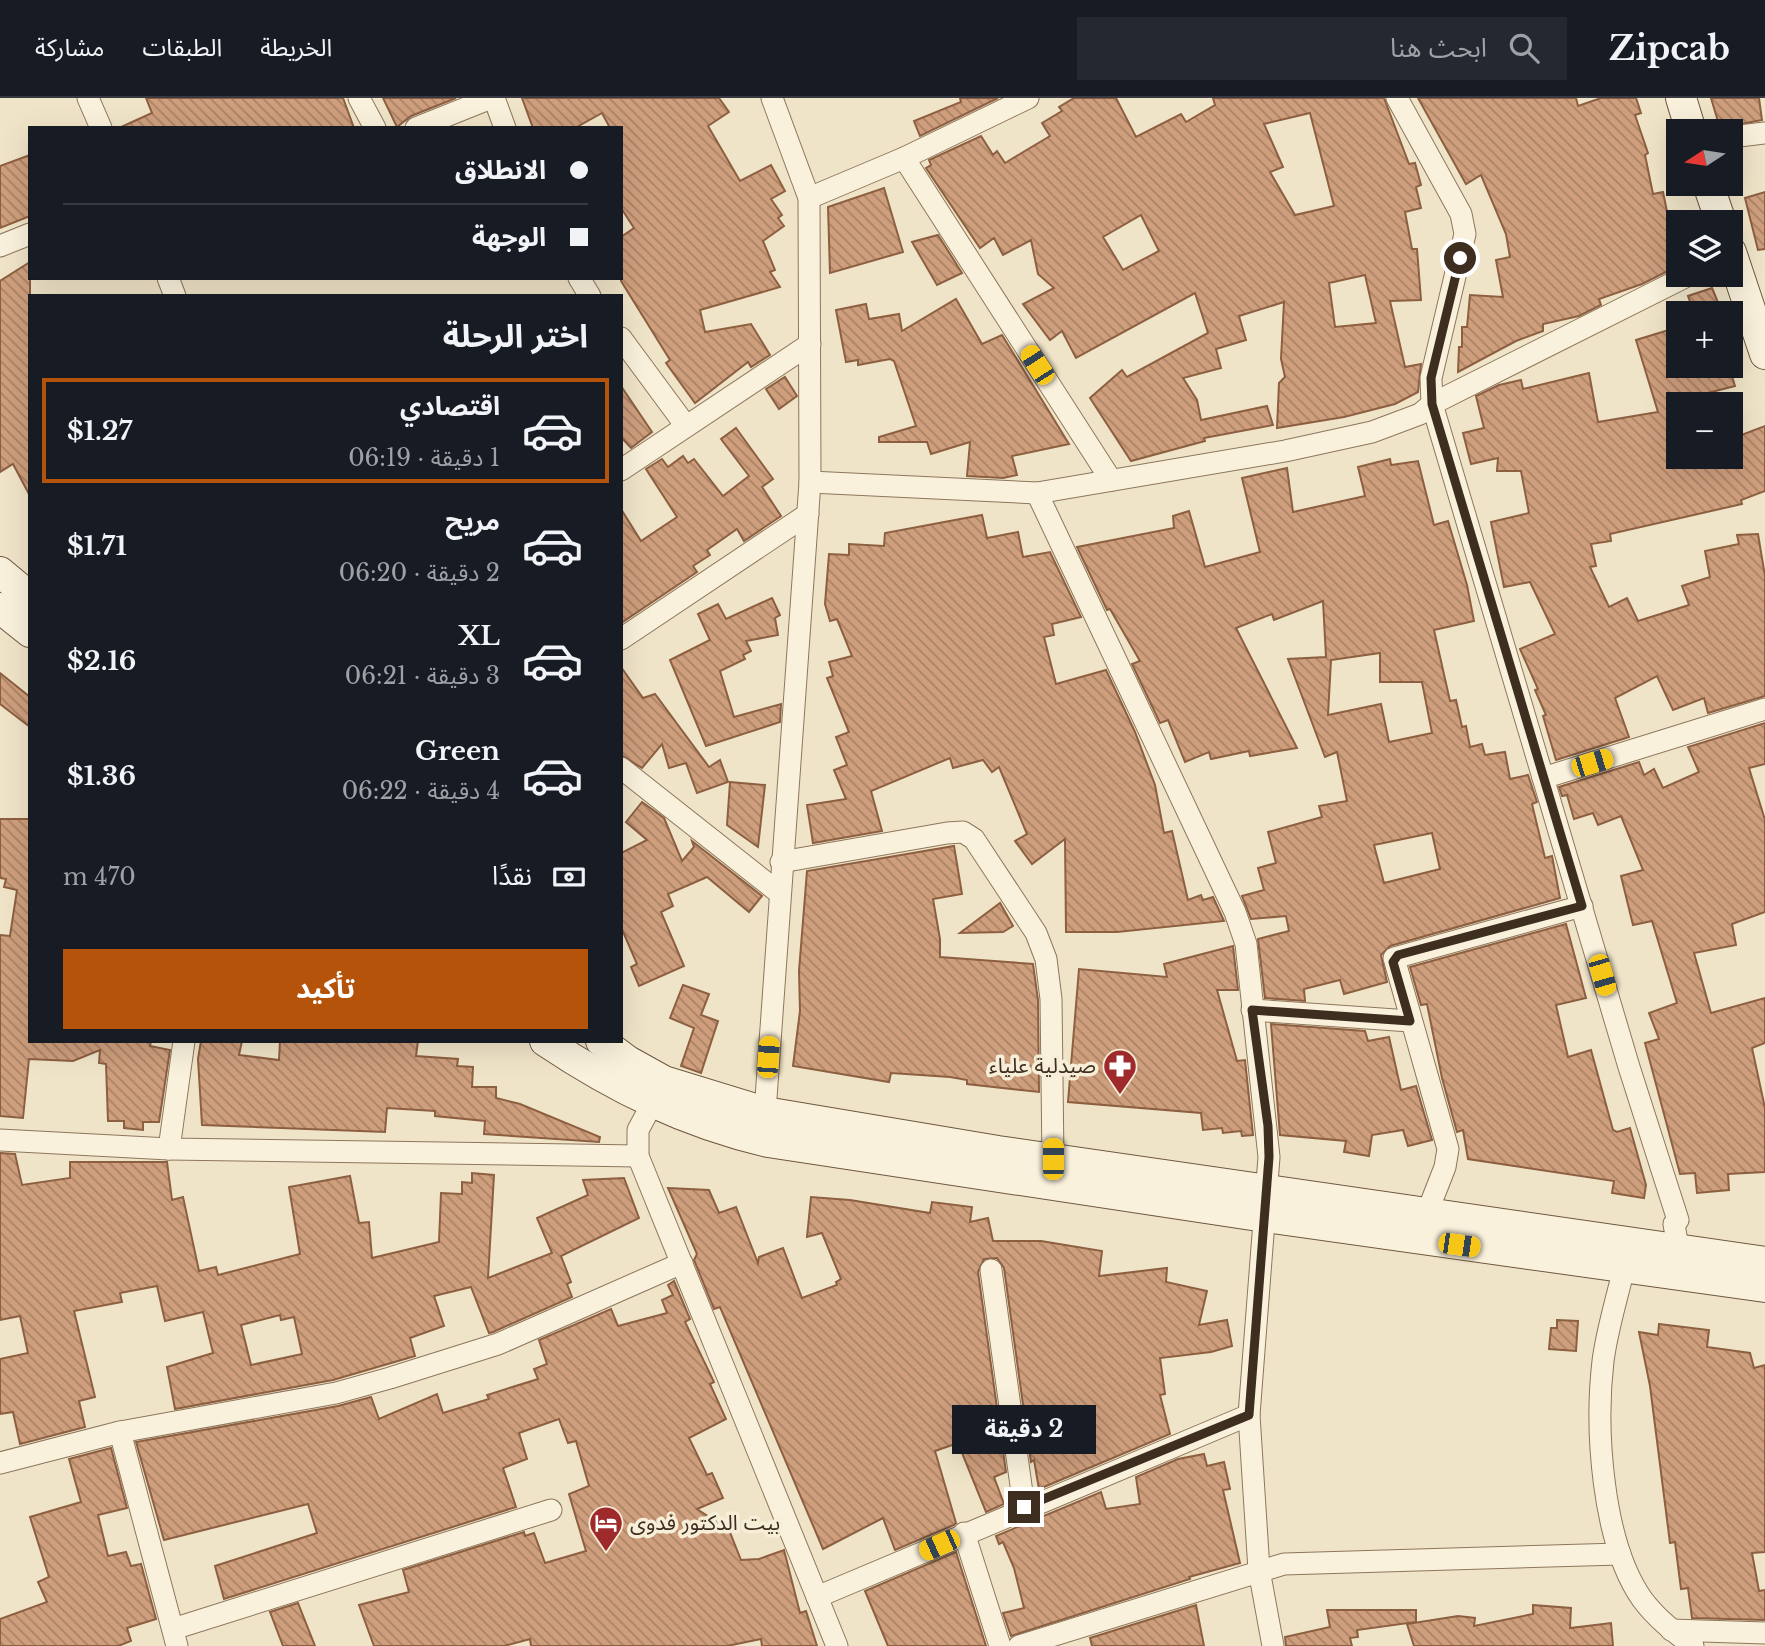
<!DOCTYPE html>
<html lang="ar">
<meta charset="utf-8">
<style>
:root{--surface:#171b24;--page:#242831;--text:#f1f3f6;--muted:#9ea1a6;--line:#363941;--accent:#b45309}
body{margin:0;font-family:"Libre Baskerville","Noto Sans Arabic",serif;background:var(--page);color:var(--text);direction:rtl;height:100vh;display:flex;flex-direction:column;font-size:26px;white-space:nowrap}
*{box-sizing:border-box;margin:0}
p{font-size:23px;color:var(--muted)}
.icon{flex:none;width:38px;height:38px;fill:none;stroke:currentColor;stroke-width:2;stroke-linecap:round;stroke-linejoin:round}
.map{position:relative;flex:1;overflow:hidden;direction:ltr}
.sheet{position:absolute;left:28px;top:196px;width:595px;height:749px;display:flex;flex-direction:column;background:var(--surface);border-radius:0px;box-shadow:0 7px 28px #0002;direction:rtl}
.sheet>*{flex:none}
.banner{position:absolute;left:28px;top:28px;width:595px;height:154px;border-radius:0px;box-shadow:0 7px 28px #0002;direction:rtl;display:grid;align-content:center;height:154px;padding:0 35px;background:var(--surface)}
.needle{width:46px;rotate:258deg}
.fabs{position:absolute;left:1666px;top:21px;display:grid;gap:14px}
.fabs a{display:grid;place-items:center;width:77px;height:77px;border-radius:0px;background:var(--surface);box-shadow:0 7px 28px #0002;font-size:35px}
.end{position:absolute;width:32px;height:32px;margin:-16px;border:9px solid #3d2e20;background:#fff;box-shadow:0 0 0 4px #fff}
.from{border-radius:50%}
.bubble{position:absolute;height:49px;border-radius:0px;background:var(--surface);box-shadow:0 7px 28px #0002;font-size:23px;font-weight:700;line-height:49px;text-align:center;direction:rtl}
.car{position:absolute;width:21px;height:42px;margin:-21px -10px;border-radius:9px;box-shadow:0 0 5px 2px #0007;background:linear-gradient(#f5c518 24%,#345 0 40%,#f5c518 0 76%,#345 0 86%,#f5c518 0)}
.banner b{display:flex;align-items:center;gap:24px;height:66px;font-size:26px}
.banner b+b{border-top:2px solid var(--line)}
.banner i{width:18px;height:18px;background:var(--text)}
ul{padding:0;list-style:none}
li{display:flex;align-items:center;gap:21px;height:105px;margin:0 14px 10px;padding:0 21px;border:4px solid transparent;border-radius:0px}
li div{flex:1}
li b{display:block;font-size:26px}
li em{font-style:normal;font-weight:700}
li.selected{border-color:var(--accent)}
li>.icon{width:63px;height:63px;stroke-width:1.5}
h2{padding:0 35px;font-size:32px;line-height:84px}
.pay{display:flex;align-items:center;gap:18px;height:77px;padding:0 35px;font-size:26px}
.pay p{margin-inline-start:auto}
.cta{display:flex;gap:14px;margin-top:auto;padding:14px 35px}
.cta a{flex:1;height:80px;border-radius:0px;background:var(--accent);color:#fff;font-size:28px;font-weight:700;line-height:80px;text-align:center}
header{display:flex;align-items:center;gap:42px;box-sizing:border-box;height:98px;padding:0 35px;background:var(--surface);border-bottom:2px solid var(--line)}
header strong{font-size:33px}
nav{display:flex;gap:38px;margin-inline-start:auto;font-size:24px}
.search{width:490px;height:63px;background:var(--page);display:flex;align-items:center;gap:18px;box-sizing:border-box;padding:0 24px;border-radius:0px;color:var(--muted);font-size:26px}
.map>svg:first-child{display:block}
.building{fill:url(#building-back-hatch);stroke:#8d5f41;stroke-width:2;fill-rule:evenodd}
.lines{fill:none;stroke-linecap:round;stroke-linejoin:round}
.street-casing{stroke:#8d765c;stroke-width:23}
.secondary-casing{stroke:#6f573f;stroke-width:32}
.street{stroke:#faf1dc;stroke-width:21}
.secondary{stroke:#faf1dc;stroke-width:30}
.route{stroke:#3d2e20;stroke-width:9}
.labels{text-anchor:middle;dominant-baseline:central;stroke-width:7;stroke-linejoin:round;paint-order:stroke}
.poi-label{font-size:21px;fill:#3d2e20;stroke:#f7eed8;text-anchor:end}
</style>
<header>
<strong>Zipcab</strong>
<div class="search"><svg class="icon" aria-label="search" viewBox="0 0 24 24"><circle cx="10" cy="10" r="6"/><path d="M15 15l6 6"/></svg>ابحث هنا</div>
<nav><a>الخريطة</a><a>الطبقات</a><a>مشاركة</a></nav>
</header>
<div class="map">
<svg width="1765" height="1548" viewBox="0 0 1765 1548">
<defs>
<pattern id="building-back-hatch" width="6" height="6" patternUnits="userSpaceOnUse" patternTransform="scale(1.75)"><rect width="6" height="6" fill="#cf9f7d"/><path d="M-1 5l2 2M0 0l6 6M5-1l2 2" fill="none" stroke="#a98266"/></pattern>
</defs>
<rect width="100%" height="100%" fill="#f0e4c8"/>
<g class="building">
<polygon points="146,0 343,0 354,30 119,30 152,15"/>
<polygon points="383,0 456,0 411,18 397,29"/>
<polygon points="522,0 719,0 729,14 708,28 740,83 771,67 785,93 771,101 782,117 778,120 784,128 763,143 775,172 770,174 780,189 700,212 705,234 751,226 770,257 751,269 748,264 695,305 666,265 670,262 621,183 621,139 634,130 621,110 621,30 610,30 602,15 575,30 533,30"/>
<polygon points="960,0 998,0 920,38 914,23 961,4"/>
<path d="M1074 0H1116L1136 39 1181 16 1186 24 1215 7 1213 0H1384L1409 66 1415 65 1421 87 1416 89 1421 110 1405 114 1412 151H1417L1421 202 1390 203 1405 269 1421 266 1418 294 1395 306 1344 319 1277 330 1279 285 1285 279 1281 261 1284 204 1239 218 1246 242 1216 251 1221 270 1183 280 1197 302 1201 322 1267 308 1273 327 1204 340 1205 343 1131 363 1090 300 1122 272 1127 279 1208 235 1195 195 1076 260 1062 233 1050 242 1023 206 1054 190 1038 176 1031 142 1003 157 994 140 980 150 926 70 931 67 929 62 981 38 993 57 997 53 1005 65 1050 38 1042 25 1062 13 1059 9ZM1310 15 1334 108 1295 117 1270 74 1283 69 1264 26ZM1141 117 1159 153 1123 172 1103 139ZM1365 177 1376 225 1335 229 1329 185Z"/>
<polygon points="1418,0 1576,0 1578,8 1601,0 1636,0 1641,15 1635,17 1648,55 1645,57 1653,96 1663,94 1672,138 1678,134 1678,168 1642,186 1599,201 1601,207 1579,218 1543,226 1543,233 1516,243 1458,274 1459,249 1462,249 1462,229 1467,229 1470,197 1503,199 1496,162 1510,159 1506,136 1481,77 1466,86"/>
<polygon points="1711,0 1759,0 1762,22 1720,30"/>
<polygon points="30,57 30,118 0,130 0,68"/>
<polygon points="884,90 903,154 830,175 828,109"/>
<polygon points="1765,94 1765,151 1758,152 1745,100"/>
<polygon points="938,137 962,175 937,187 912,144"/>
<polygon points="30,164 30,398 13,366 0,374 0,183"/>
<polygon points="1712,190 1719,207 1694,215 1688,198"/>
<polygon points="956,201 982,246 1002,237 1069,346 1012,358 1017,377 1003,380 967,378 970,344 931,356 927,344 879,344 879,339 916,328 894,263 890,261 858,267 858,262 846,264 836,212 866,206 869,221 899,216 902,233"/>
<polygon points="1672,231 1678,250 1678,268 1683,268 1686,275 1711,268 1729,268 1735,288 1696,298 1699,306 1678,306 1678,359 1731,359 1731,341 1765,328 1765,393 1741,402 1742,406 1610,436 1611,443 1591,446 1596,468 1590,469 1609,509 1627,500 1638,523 1689,507 1682,488 1710,479 1705,453 1739,446 1737,437 1758,436 1765,478 1765,598 1708,615 1704,600 1673,612 1657,578 1615,600 1629,639 1556,662 1543,618 1546,617 1535,592 1538,591 1520,551 1555,536 1530,484 1504,489 1491,424 1529,415 1521,373 1497,373 1498,360 1471,366 1463,335 1484,330 1476,298 1499,287 1521,282 1523,291 1589,275 1598,324 1658,314 1636,242"/>
<polygon points="785,279 797,298 779,311 766,291"/>
<polygon points="621,288 652,334 631,350 621,339"/>
<polygon points="736,330 773,381 762,389 781,418 744,443 737,431 707,452 710,457 693,468 697,474 621,525 621,411 641,443 677,419 646,371 662,361 668,369 683,358 688,365 694,361 723,398 749,378 721,341"/>
<path d="M1390 361 1391 367 1418 363 1434 427 1448 423 1467 487 1474 523 1434 532 1450 603 1456 602 1462 629 1466 628 1470 649 1482 646 1485 657 1505 654 1510 681 1528 677 1537 704 1532 706 1545 760 1552 758 1560 800 1390 848 1381 857 1387 884 1344 896 1340 882 1304 891 1305 903 1265 900 1258 841 1289 833 1286 818 1251 821 1242 798 1264 792 1258 770 1276 765 1268 734 1322 719 1319 708 1347 703 1337 654 1325 659 1288 561 1326 559 1323 503 1274 522 1272 516 1236 530 1297 650 1250 658 1249 653 1211 661 1209 654 1185 664 1168 622 1160 625 1132 566 1140 563 1110 511 1107 512 1077 449 1174 430 1173 418 1189 413 1205 469 1260 454 1242 380 1287 370 1293 414 1365 398 1358 369ZM1380 555V584H1422L1432 635 1389 644 1381 606 1328 617 1331 562ZM1432 735 1440 771 1384 785 1374 747Z"/>
<polygon points="982,417 987,440 1018,434 1023,459 1050,454 1081,519 1052,526 1054,537 1044,539 1056,586 1106,572 1135,634 1155,687 1164,735 1172,733 1188,802 1201,797 1203,802 1213,799 1224,823 1117,834 1066,834 1065,741 1032,766 1015,743 1027,736 999,669 992,674 983,662 953,670 950,660 871,693 882,733 813,745 807,707 846,701 834,672 847,667 836,639 849,634 827,580 833,578 829,564 852,558 837,521 830,523 825,506 829,456 849,457 849,446 884,448 885,435"/>
<polygon points="772,500 780,517 775,520 778,537 746,543 751,553 743,557 745,561 720,573 734,619 781,606 780,624 706,648 670,562 710,542 698,516 718,506 726,521"/>
<polygon points="621,569 643,600 655,596 709,669 720,662 728,684 697,695 686,665 669,670 662,646 642,670 621,657"/>
<polygon points="0,575 30,599 30,629 0,606"/>
<polygon points="1765,625 1765,666 1749,670 1765,722 1765,814 1732,826 1736,847 1694,855 1711,915 1765,900 1765,945 1752,950 1765,1010 1765,1074 1728,1076 1729,1092 1697,1095 1695,1075 1680,1076 1645,945 1659,941 1649,915 1677,905 1652,823 1633,827 1621,778 1643,772 1621,718 1598,727 1593,715 1574,721 1567,697 1562,698 1559,689 1639,664 1644,677 1654,671 1663,690 1699,674 1688,649"/>
<polygon points="730,684 765,687 758,749 727,727"/>
<polygon points="642,704 664,720 682,763 694,749 692,743 762,798 749,814 707,779 668,796 673,808 661,814 684,868 639,888 631,869 637,866 621,829 621,755 647,742 626,724"/>
<polygon points="0,721 30,721 30,943 151,943 150,948 170,952 159,1024 143,1024 143,1032 124,1030 124,1023 108,1023 106,966 99,965 100,952 73,963 29,961 23,1020 0,1018 0,837 10,838 17,792 4,789 6,781 0,780"/>
<polygon points="954,748 962,796 933,801 940,841 940,859 1033,866 1038,902 1039,994 967,986 967,982 950,979 891,975 889,984 793,968 800,913 799,873 807,773"/>
<polygon points="1000,805 1013,828 1003,834 960,835"/>
<polygon points="1566,826 1586,900 1556,907 1568,959 1591,952 1613,1032 1617,1034 1630,1030 1646,1087 1644,1100 1612,1095 1614,1083 1468,1061 1463,1032 1457,1034 1442,980 1427,906 1421,907 1410,869"/>
<polygon points="1233,848 1238,892 1217,892 1237,963 1245,962 1253,1037 1242,1038 1241,1033 1223,1035 1222,1030 1203,1032 1201,1015 1068,1004 1079,871 1167,879 1164,866"/>
<polygon points="683,887 709,896 701,917 718,923 701,975 681,968 694,930 670,920"/>
<polygon points="1271,926 1365,933 1368,943 1389,939 1401,992 1416,988 1432,1042 1408,1048 1403,1032 1372,1037 1369,1058 1344,1054 1346,1043 1280,1037"/>
<polygon points="201,943 242,943 239,957 279,962 280,943 418,943 416,958 458,961 457,968 473,969 472,989 496,989 496,1000 520,1006 600,1039 599,1044 484,1036 485,1023 435,1018 435,1013 387,1010 385,1034 202,1027 198,961"/>
<path d="M0 1055 15 1056 22 1087 70 1080V1064H167L172 1102 183 1099 199 1173 216 1169 218 1177 300 1156 289 1089 350 1078 359 1125 369 1124 372 1160 439 1144 441 1095 462 1096V1084L472 1085V1075L494 1077 488 1180 552 1155 537 1120 588 1097 583 1082 624 1080 639 1120 561 1158 571 1184 567 1186 572 1199 493 1234 489 1235 471 1189 434 1198 444 1228 410 1240 415 1258 333 1282 175 1311 167 1269 213 1255 203 1214 165 1223 157 1188 120 1195 122 1204 74 1213 95 1299 79 1303 85 1329 20 1346 13 1314 0 1316V1261L28 1255 20 1218 0 1222ZM280 1217 281 1222 294 1219 302 1256 251 1267 241 1227Z"/>
<polygon points="668,1090 709,1092 719,1115 736,1109 758,1165 759,1159 783,1150 802,1200 837,1187 836,1184 841,1181 822,1135 807,1139 811,1099 850,1102 930,1115 932,1104 972,1109 970,1124 988,1120 993,1143 1041,1143 1102,1153 1099,1178 1167,1170 1166,1184 1207,1193 1199,1227 1227,1222 1232,1248 1211,1254 1160,1260 1165,1296 1160,1297 1170,1336 1039,1391 1034,1362 1031,1364 1004,1170 997,1160 984,1161 978,1174 1006,1374 994,1379 1004,1406 986,1414 958,1345 935,1353 956,1425 954,1427 895,1452 883,1420 823,1451 720,1209 714,1211 694,1162 697,1156"/>
<polygon points="674,1183 690,1221 685,1224 714,1284 710,1286 726,1321 689,1340 707,1377 712,1375 723,1400 697,1411 729,1432 741,1462 759,1461 784,1452 800,1515 806,1513 817,1548 762,1548 761,1541 727,1548 531,1548 530,1541 504,1548 374,1548 359,1507 409,1494 403,1472 524,1434 525,1438 534,1435 545,1465 586,1453 569,1396 589,1388 576,1343 568,1345 559,1321 519,1335 527,1361 503,1370 516,1409 224,1501 215,1468 317,1435 308,1406 164,1442 136,1344 338,1308 371,1299 379,1321 437,1296 443,1315 489,1301 487,1297 538,1281 534,1271 547,1266 539,1242 611,1211 618,1228 667,1215 662,1202 673,1197 668,1187"/>
<polygon points="1557,1222 1578,1223 1576,1253 1549,1251 1551,1230 1557,1230"/>
<polygon points="1659,1226 1709,1232 1707,1249 1750,1255 1754,1270 1765,1267 1765,1454 1752,1455 1759,1493 1765,1492 1765,1522 1692,1520 1688,1490 1681,1491 1675,1444 1670,1445 1650,1288 1639,1234 1658,1237"/>
<polygon points="111,1350 127,1410 98,1417 108,1458 126,1454 131,1468 141,1466 156,1521 127,1530 131,1543 118,1548 0,1548 0,1521 47,1504 38,1484 49,1479 30,1419 81,1404 69,1361"/>
<polygon points="1204,1356 1207,1368 1224,1364 1230,1391 1223,1392 1240,1465 1189,1479 1190,1481 1011,1538 1003,1515 1024,1510 1014,1470 1003,1444 999,1446 996,1438 1101,1394 1106,1411 1140,1406 1136,1379 1178,1361"/>
<polygon points="956,1454 986,1548 888,1548 865,1493"/>
<polygon points="298,1505 315,1548 283,1548 270,1514"/>
<polygon points="1196,1507 1204,1548 1092,1548 1090,1540"/>
<polygon points="1533,1507 1571,1510 1570,1530 1611,1525 1613,1548 1414,1548 1407,1526 1458,1518 1475,1520 1474,1528 1533,1516"/>
<polygon points="1327,1512 1416,1512 1416,1524 1357,1532 1358,1539 1350,1540 1352,1548 1286,1548 1285,1539 1330,1529"/>
</g>
<g class="lines">
<g class="street-casing">
<g id="street">
<polyline points="88,0 101,30"/>
<polyline points="359,0 375,30"/>
<polyline points="494,0 505,30"/>
<polyline points="1397,0 1461,116 1465,136 1431,280 1432,306 1629,969 1678,1122 1674,1126 1680,1162"/>
<polyline points="416,30 491,0"/>
<polyline points="1731,39 1765,35"/>
<polyline points="904,60 1111,382"/>
<polyline points="809,100 904,60 1028,0"/>
<polyline points="0,148 30,136"/>
<polyline points="168,180 175,198"/>
<polyline points="579,180 590,198"/>
<polyline points="621,240 686,328"/>
<polyline points="621,372 810,246"/>
<polyline points="810,384 1037,395 1285,353 1372,334 1420,316 1432,306 1689,177"/>
<polyline points="1037,395 1235,814 1246,846 1269,1059 1249,1317 1259,1472 1273,1548"/>
<polyline points="621,541 808,416"/>
<polyline points="621,670 778,794"/>
<polyline points="1543,680 1765,611"/>
<polyline points="781,764 947,735 963,734 974,741 1036,835 1046,861 1051,901 1053,1061"/>
<polyline points="1252,912 1410,923"/>
<polyline points="659,993 638,1032 638,1058 837,1548"/>
<polyline points="765,1014 810,384 809,100 772,0"/>
<polyline points="0,1042 169,1051 638,1058"/>
<polyline points="169,1051 184,943"/>
<polyline points="1427,1115 1445,1069 1448,1051 1394,860 1582,808"/>
<path d="M1624 1170C1617 1200 1607 1232 1603 1263 1595 1331 1602 1444 1642 1501 1656 1520 1674 1534 1693 1548"/>
<polyline points="991,1172 1024,1409"/>
<polyline points="120,1334 177,1548"/>
<polyline points="0,1365 120,1334 336,1295 390,1280 498,1246 682,1165"/>
<polyline points="964,1435 1000,1548"/>
<polyline points="817,1499 1249,1317"/>
<polyline points="173,1531 551,1412"/>
<polyline points="1671,1532 1765,1535"/>
<polyline points="1019,1548 1284,1466 1620,1456"/>
</g>
</g>
<g class="secondary-casing">
<g id="secondary">
<polyline points="1681,0 1691,33"/>
<polyline points="1708,86 1721,124"/>
<polyline points="1731,154 1765,256"/>
<polyline points="0,474 30,499"/>
<polyline points="0,510 30,534"/>
<path d="M545 943C615 990 686 1025 768 1044L1265 1119 1765 1189"/>
<polyline points="601,943 628,963 664,983 765,1014 998,1053 1765,1164"/>
</g>
</g>
<use href="#street" class="street"/>
<use href="#secondary" class="secondary"/>
</g>
<g class="lines">
<polyline class="route" points="1024,1409 1249,1317 1269,1059 1268,1028 1252,912 1410,923 1393,864 1398,857 1582,808 1432,306 1431,280 1460,160"/>
</g>
<defs>
<g id="pharmacy-pin" transform="scale(1.75)"><path d="M0 17L-7.5 6A9.5 9.5 0 1 1 7.5 6Z" fill="#9e2a2b" stroke="#f7eed8"/><path d="M-2-6h4v4h4v4h-4v4h-4v-4h-4v-4h4Z" fill="#fff"/></g>
<g id="hotel-pin" transform="scale(1.75)"><path d="M0 17L-7.5 6A9.5 9.5 0 1 1 7.5 6Z" fill="#9e2a2b" stroke="#f7eed8"/><path d="M-6-4.5h1.5V1H6V5H4.5V3h-9V5H-6ZM-4 0a1.8 1.8 0 1 1 3.6 0ZM.5 0V-2.5h3Q6-2.5 6 0Z" fill="#fff"/></g>
</defs>
<g fill-rule="evenodd">
<use href="#pharmacy-pin" x="1120" y="968"/>
<use href="#hotel-pin" x="606" y="1425"/>
</g>
<g class="labels">
<g class="poi-label">
<text x="1096" y="968">صيدلية علياء</text>
<text x="630" y="1425" text-anchor="start">بيت الدكتور فدوى</text>
</g>
</g>
</svg>
<div class="fabs">
<a><svg class="needle" viewBox="-14 -14 28 28"><path d="M0-13l5 13h-10z" fill="#e53935"/><path d="M0 13l5-13h-10z" fill="#9ea1a6"/></svg></a>
<a><svg class="icon" aria-label="layers" viewBox="0 0 24 24"><path d="M12 4l9 5-9 5-9-5zM3 14l9 5 9-5"/></svg></a>
<a>+</a>
<a>−</a>
</div>
<i class="end from" style="left:1460px;top:160px"></i>
<i class="end" style="left:1024px;top:1409px"></i>
<div class="bubble" style="left:952px;top:1307px;width:144px">2 دقيقة</div>
<i class="car" style="left:1037px;top:267px;rotate:327deg"></i>
<i class="car" style="left:1592px;top:665px;rotate:73deg"></i>
<i class="car" style="left:1602px;top:877px;rotate:164deg"></i>
<i class="car" style="left:768px;top:959px;rotate:4deg"></i>
<i class="car" style="left:1053px;top:1061px;rotate:0deg"></i>
<i class="car" style="left:1459px;top:1147px;rotate:98deg"></i>
<i class="car" style="left:939px;top:1447px;rotate:246deg"></i>
<div class="banner">
<b><i class="from"></i>الانطلاق</b>
<b><i></i>الوجهة</b>
</div>
<section class="sheet">
<h2>اختر الرحلة</h2>
<ul>
<li class="selected"><svg class="icon" aria-label="car" viewBox="0 0 24 24"><path d="M5 17H2v-5l4-1 3-4h7l3 4 3 1v5h-3M9 17h6M6 11h13"/><circle cx="7" cy="17" r="2"/><circle cx="17" cy="17" r="2"/></svg><div><b>اقتصادي</b><p>1 دقيقة · 06:19</p></div><em>$1.27</em></li>
<li><svg class="icon" aria-label="car" viewBox="0 0 24 24"><path d="M5 17H2v-5l4-1 3-4h7l3 4 3 1v5h-3M9 17h6M6 11h13"/><circle cx="7" cy="17" r="2"/><circle cx="17" cy="17" r="2"/></svg><div><b>مريح</b><p>2 دقيقة · 06:20</p></div><em>$1.71</em></li>
<li><svg class="icon" aria-label="car" viewBox="0 0 24 24"><path d="M5 17H2v-5l4-1 3-4h7l3 4 3 1v5h-3M9 17h6M6 11h13"/><circle cx="7" cy="17" r="2"/><circle cx="17" cy="17" r="2"/></svg><div><b>XL</b><p>3 دقيقة · 06:21</p></div><em>$2.16</em></li>
<li><svg class="icon" aria-label="car" viewBox="0 0 24 24"><path d="M5 17H2v-5l4-1 3-4h7l3 4 3 1v5h-3M9 17h6M6 11h13"/><circle cx="7" cy="17" r="2"/><circle cx="17" cy="17" r="2"/></svg><div><b>Green</b><p>4 دقيقة · 06:22</p></div><em>$1.36</em></li>
</ul>
<div class="pay"><svg class="icon" aria-label="cash" viewBox="0 0 24 24"><path d="M3 7h18v10H3z"/><circle cx="12" cy="12" r="2"/></svg>نقدًا<p>470 m</p></div>
<div class="cta"><a>تأكيد</a></div>
</section>
</div>
